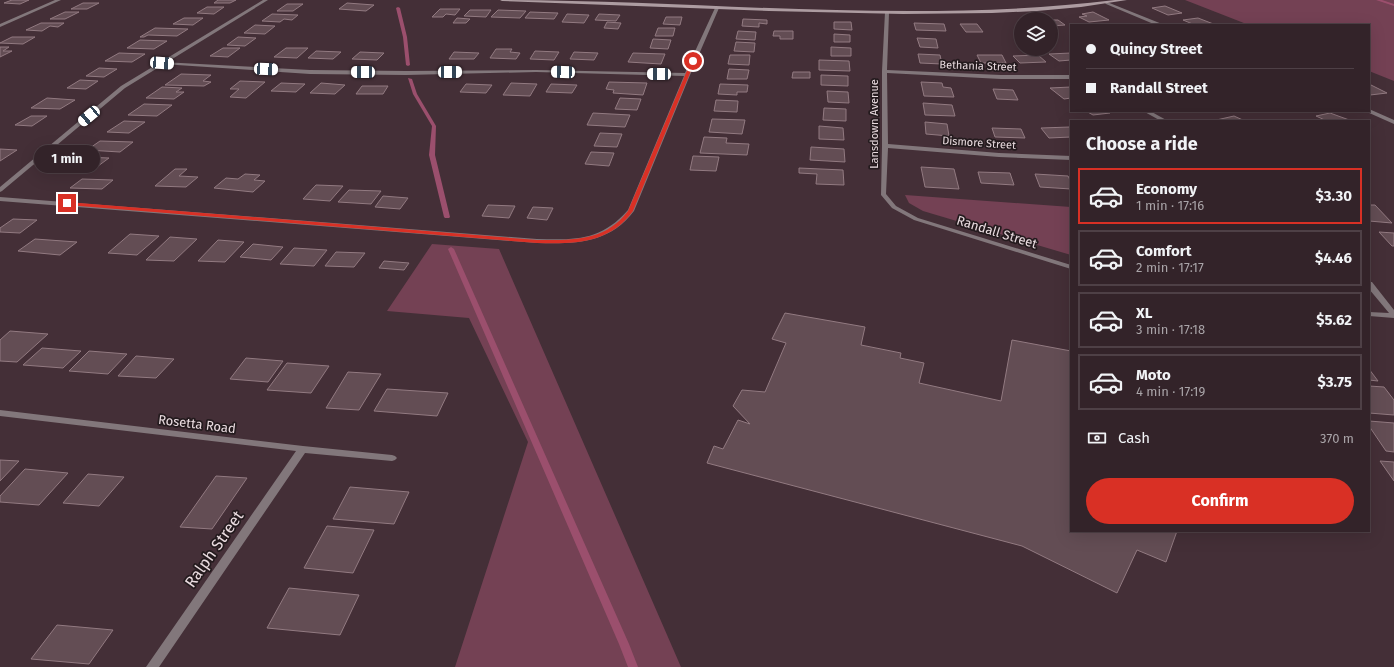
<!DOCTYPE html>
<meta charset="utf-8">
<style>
:root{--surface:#332329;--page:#3b2b31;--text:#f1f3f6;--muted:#a9a4a8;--line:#4e4046;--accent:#d93025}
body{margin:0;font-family:"Fira Sans",sans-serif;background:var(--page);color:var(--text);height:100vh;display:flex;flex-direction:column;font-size:15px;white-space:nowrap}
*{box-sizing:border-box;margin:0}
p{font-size:13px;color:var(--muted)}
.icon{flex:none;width:22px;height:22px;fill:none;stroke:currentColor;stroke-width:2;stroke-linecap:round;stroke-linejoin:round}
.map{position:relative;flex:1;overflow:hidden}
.panel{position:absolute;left:1070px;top:120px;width:300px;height:412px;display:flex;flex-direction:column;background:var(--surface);border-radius:0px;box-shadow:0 4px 16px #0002,0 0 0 1px var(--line)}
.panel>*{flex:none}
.banner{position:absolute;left:1070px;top:24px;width:300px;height:88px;border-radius:0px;box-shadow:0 4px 16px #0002,0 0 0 1px var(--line);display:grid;align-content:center;height:88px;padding:0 16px;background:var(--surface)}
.buttons{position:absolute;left:1014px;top:12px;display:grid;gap:8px}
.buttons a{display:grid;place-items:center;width:44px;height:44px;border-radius:50%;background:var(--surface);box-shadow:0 4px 16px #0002,0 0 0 1px var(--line);font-size:20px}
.end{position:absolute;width:18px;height:18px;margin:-9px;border:5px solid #d93025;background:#fff;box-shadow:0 0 0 2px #fff}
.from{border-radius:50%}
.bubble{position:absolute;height:28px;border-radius:14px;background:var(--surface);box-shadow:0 4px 16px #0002,0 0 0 1px var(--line);font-size:13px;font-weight:700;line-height:28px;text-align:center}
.car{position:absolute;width:12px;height:24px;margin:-12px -6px;border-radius:5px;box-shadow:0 0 3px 1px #0007;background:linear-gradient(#fff 24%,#345 0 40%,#fff 0 76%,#345 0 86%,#fff 0)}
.banner b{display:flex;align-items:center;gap:14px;height:38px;font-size:15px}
.banner b+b{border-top:1px solid var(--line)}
.banner i{width:10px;height:10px;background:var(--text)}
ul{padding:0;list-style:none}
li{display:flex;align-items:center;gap:12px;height:56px;margin:0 8px 6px;padding:0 8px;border:2px solid var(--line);border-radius:0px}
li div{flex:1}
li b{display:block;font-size:15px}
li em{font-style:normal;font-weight:700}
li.active{border-color:var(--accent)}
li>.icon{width:36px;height:36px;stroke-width:1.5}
h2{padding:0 16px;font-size:18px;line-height:48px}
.pay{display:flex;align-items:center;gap:10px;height:44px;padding:0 16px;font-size:15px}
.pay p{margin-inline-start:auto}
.button{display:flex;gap:8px;margin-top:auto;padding:8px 16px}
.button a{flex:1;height:46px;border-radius:24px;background:var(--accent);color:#fff;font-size:16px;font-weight:700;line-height:46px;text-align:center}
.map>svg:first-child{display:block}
.green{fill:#744154}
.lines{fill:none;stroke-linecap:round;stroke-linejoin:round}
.stream{fill:#9b4f6d;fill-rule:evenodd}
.building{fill:#634d54;stroke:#927a81}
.minor{fill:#82777b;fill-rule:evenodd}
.tertiary{fill:#82777b;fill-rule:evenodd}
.secondary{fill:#ad9ca1;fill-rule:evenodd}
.route{fill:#d93025}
.labels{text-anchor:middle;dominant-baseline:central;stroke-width:3.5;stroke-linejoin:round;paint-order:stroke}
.far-street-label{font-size:11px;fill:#e9dbdf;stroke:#241b1e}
.street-label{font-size:13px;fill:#e9dbdf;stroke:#241b1e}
.near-street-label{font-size:16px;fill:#e9dbdf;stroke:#241b1e}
</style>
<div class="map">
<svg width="1394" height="667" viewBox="0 0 1394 667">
<rect width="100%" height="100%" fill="#442f37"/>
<g class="green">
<polygon points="1185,0 1394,0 1394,81 1369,71 1369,25 1249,25"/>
<polygon points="905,195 1071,207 1071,255 923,211 909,203"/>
<polygon points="432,244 499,249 681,667 455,667 528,442 469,318 387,311"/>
</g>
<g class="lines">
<g class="stream">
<polygon points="1376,0 1382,0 1394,4 1394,6"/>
<polygon points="398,7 400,8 407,37 410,65 408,66 406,65 403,37 396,8"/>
<polygon points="408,78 412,79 417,94 436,126 435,155 450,217 449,218 445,218 444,217 429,155 432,126 413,94"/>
<polygon points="451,247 454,249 629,644 638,667 628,667 619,644 448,249"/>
</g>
</g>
<g class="building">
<polygon points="12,0 29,0 20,4 4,3"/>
<polygon points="218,0 236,0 230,3 214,3"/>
<polygon points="83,3 99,3 87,9 71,9"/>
<polygon points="347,3 374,5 366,11 339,9"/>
<polygon points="287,4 303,4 293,11 277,11"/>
<polygon points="1165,6 1182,13 1168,15 1152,8"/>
<polygon points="207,7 224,7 214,14 197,13"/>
<polygon points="440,9 460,9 455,15 446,14 443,17 432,17"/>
<polygon points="470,10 491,10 486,17 464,16"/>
<polygon points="498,10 526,11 520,18 491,17"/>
<polygon points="65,12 79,12 65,19 50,19"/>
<polygon points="530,12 558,13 554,19 525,18"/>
<polygon points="1093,12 1109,20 1089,22 1079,17 1087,16 1082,14"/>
<polygon points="272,14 298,15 292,20 284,19 280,22 262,21"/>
<polygon points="567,14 589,15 584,23 562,22"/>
<polygon points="599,14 620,15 616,21 595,20"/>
<polygon points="666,17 682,17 680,25 663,24"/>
<polygon points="184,18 203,18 193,25 173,24"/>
<polygon points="457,18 470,19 466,23 453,23"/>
<polygon points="1198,18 1216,25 1195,25 1183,20"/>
<polygon points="743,19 767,20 767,24 759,23 759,27 742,26"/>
<polygon points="1051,20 1058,20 1065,25 1051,26"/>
<polygon points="607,22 621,23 618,29 604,28"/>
<polygon points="834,22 851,22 852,30 834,29"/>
<polygon points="41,23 64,23 58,27 50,26 42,31 26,30"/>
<polygon points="914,23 944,24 946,31 916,30"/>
<polygon points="960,24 977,24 983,32 966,32"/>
<polygon points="255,25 275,26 265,34 244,33"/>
<polygon points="155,28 188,29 177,36 148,35 144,37 140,37"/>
<polygon points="658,28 675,28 673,36 655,36"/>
<polygon points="738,31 756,32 755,40 736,39"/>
<polygon points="774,31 793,31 793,39 780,39 780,36 773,36"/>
<polygon points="834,34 850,35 850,42 834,42"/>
<polygon points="12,37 35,37 23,44 0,43"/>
<polygon points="238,37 256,38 245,46 227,45"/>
<polygon points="917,38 936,39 938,48 920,47"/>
<polygon points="653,39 671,40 668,49 650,48"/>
<polygon points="140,40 167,41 154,49 127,48"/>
<polygon points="736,42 755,43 754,52 734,51"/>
<polygon points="0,47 9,47 3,51 12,51 0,57"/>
<polygon points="831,47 851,48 851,56 831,56"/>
<polygon points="223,48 240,48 228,57 210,56"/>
<polygon points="286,48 308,48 297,58 274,57"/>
<polygon points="496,49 512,49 510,52 520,53 516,59 490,58"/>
<polygon points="316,51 341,52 333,59 308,58"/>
<polygon points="535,51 559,52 554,60 530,59"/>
<polygon points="360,52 384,53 377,60 352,59"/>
<polygon points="454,52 479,53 474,59 449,59"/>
<polygon points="574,52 598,53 594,60 570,59"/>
<polygon points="119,53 145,54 132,62 105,61"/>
<polygon points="633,53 665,54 661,64 628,62"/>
<polygon points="1071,53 1071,60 1059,61 1049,54"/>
<polygon points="918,54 940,55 942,64 920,63"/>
<polygon points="730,55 750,55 749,65 728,64"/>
<polygon points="977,55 1002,55 1006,63 981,63"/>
<polygon points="1038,55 1046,62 1020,63 1013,56"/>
<polygon points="819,60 849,61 850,71 819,70"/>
<polygon points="99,68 117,69 104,77 86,76"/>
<polygon points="729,69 749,70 747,79 727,79"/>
<polygon points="793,72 810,72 810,78 792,78"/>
<polygon points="181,74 211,75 203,81 211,82 204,86 165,85"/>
<polygon points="821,75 848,76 848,86 821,85"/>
<polygon points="80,80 98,81 86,89 67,88"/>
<polygon points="240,81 265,82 246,98 230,97 239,89 230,89"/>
<polygon points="609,82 647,83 643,95 613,93 614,90 606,89"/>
<polygon points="921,82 942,83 943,87 951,88 954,97 924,96"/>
<polygon points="281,83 305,84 296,92 271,91"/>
<polygon points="321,83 345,85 335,94 310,93"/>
<polygon points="511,83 537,84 530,96 503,95"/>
<polygon points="466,84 492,85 486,93 460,92"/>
<polygon points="551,84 577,85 572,93 546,92"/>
<polygon points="720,84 748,85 747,92 737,92 737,95 718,94"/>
<polygon points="1369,84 1387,93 1370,95"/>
<polygon points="362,86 388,86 383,94 356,94"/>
<polygon points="162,87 182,88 176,92 184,92 174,99 146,98"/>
<polygon points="1071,87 1071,98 1064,99 1050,88"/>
<polygon points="993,89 1013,90 1018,100 997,99"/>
<polygon points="827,91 848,92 849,103 828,102"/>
<polygon points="47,98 75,100 60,109 31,108"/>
<polygon points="620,98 641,99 637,110 615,109"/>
<polygon points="716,100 738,101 737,112 714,111"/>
<polygon points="923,103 952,105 955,116 925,115"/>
<polygon points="144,104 172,105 157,116 128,115"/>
<polygon points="824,108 846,109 846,121 823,120"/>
<polygon points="1086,111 1107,111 1110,113 1093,115"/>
<polygon points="593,113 630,115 625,127 587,125"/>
<polygon points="1330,113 1352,121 1327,121 1316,116"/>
<polygon points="31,116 47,116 32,126 15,125"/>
<polygon points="1234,116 1245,121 1212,121"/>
<polygon points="712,119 745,120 742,134 709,132"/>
<polygon points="124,121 145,122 129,133 107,132"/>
<polygon points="925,122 947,124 949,136 926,134"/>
<polygon points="819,126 843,128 844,140 819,139"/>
<polygon points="1070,127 1071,137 1049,138 1041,128"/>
<polygon points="992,128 1021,129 1025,138 995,137"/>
<polygon points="600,133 622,134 617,147 594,146"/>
<polygon points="704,137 727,138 726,143 749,144 747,155 700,153"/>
<polygon points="100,141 133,142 120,152 87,150"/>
<polygon points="811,147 844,149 845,162 810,160"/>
<polygon points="0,149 17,150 0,161"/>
<polygon points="591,152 614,153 609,166 585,164"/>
<polygon points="693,156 719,157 716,171 690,170"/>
<polygon points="83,157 109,158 94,169 68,168"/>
<polygon points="921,167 954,169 959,189 925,187"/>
<polygon points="799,168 843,170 844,185 816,184 817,174 799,173"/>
<polygon points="175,169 187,169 179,176 198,177 186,187 155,186"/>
<polygon points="978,172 1010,173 1014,185 981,183"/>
<polygon points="245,174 260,175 254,180 265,181 253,192 214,188 226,178 238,179"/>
<polygon points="1035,174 1068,176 1071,182 1071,189 1040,187"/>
<polygon points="82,179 113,180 102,189 70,188"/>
<polygon points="316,185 343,186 330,201 303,199"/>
<polygon points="349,190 381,191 371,204 338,202"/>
<polygon points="383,196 408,198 400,209 375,207"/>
<polygon points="488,205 515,206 509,218 482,216"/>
<polygon points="1369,205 1375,205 1392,223 1369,221"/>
<polygon points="533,207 553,208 547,220 527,218"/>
<polygon points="13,219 37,220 20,233 0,232 0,228"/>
<polygon points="1379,232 1394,233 1394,246 1392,246"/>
<polygon points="130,234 159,236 137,255 108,253"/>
<polygon points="170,237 197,239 174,261 146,260"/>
<polygon points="35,239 77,242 60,255 18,251"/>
<polygon points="218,240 244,242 225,262 198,261"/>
<polygon points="253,244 283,247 271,260 240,257"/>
<polygon points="294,248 327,250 314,266 280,264"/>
<polygon points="336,252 365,253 354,267 325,266"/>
<polygon points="384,261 409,263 404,270 379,268"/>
<polygon points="785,313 865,327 861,345 901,353 900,358 924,363 919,383 1001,401 1012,340 1071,351 1071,531 1177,531 1166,562 1137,550 1117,593 1022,546 707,463 714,446 723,449 738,420 750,424 733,406 742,390 765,392 786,343 772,339"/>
<polygon points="10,331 48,334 17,362 0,361 0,340"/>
<polygon points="42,348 81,351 63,368 23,365"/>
<polygon points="89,351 127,354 108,374 69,371"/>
<polygon points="136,356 174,359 156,378 118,376"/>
<polygon points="246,358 283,361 268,382 230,379"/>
<polygon points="287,363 329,366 311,393 267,390"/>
<polygon points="1369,369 1378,381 1369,380"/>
<polygon points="348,372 381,374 359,410 326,408"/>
<polygon points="1369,386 1384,387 1394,400 1394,415 1369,413"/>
<polygon points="387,389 448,393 437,416 374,411"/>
<polygon points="1369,421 1394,423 1394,452 1386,451 1369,426"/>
<polygon points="0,460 19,461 0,481"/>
<polygon points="1380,461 1394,462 1394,481"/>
<polygon points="25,469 68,473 39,505 0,502 0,496"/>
<polygon points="88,474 124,477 99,506 63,503"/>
<polygon points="216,476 247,478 212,529 180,527"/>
<polygon points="350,487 409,492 394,524 333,519"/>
<polygon points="327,526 374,530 353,573 304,568"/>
<polygon points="289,588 359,595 340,635 267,628"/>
<polygon points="57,625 113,630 89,664 31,659"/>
</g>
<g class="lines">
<g class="minor">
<polygon points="55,0 61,0 0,27 0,24"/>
<polygon points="1107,2 1162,24 1162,25 1156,25 1106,4 1105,3"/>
<path d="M717 7 719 8 690 75 634 211C609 244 575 244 537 243L0 201V197L537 239C575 240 601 241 628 210L684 76 536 72 406 75 310 74 162 64 160 63 162 62 310 70 406 71 536 70 685 73 715 8Z"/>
<polygon points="885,12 889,13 887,70 1001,75 1071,75 1071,79 1001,79 887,73 888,144 999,153 1071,156 1071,160 999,157 888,148 886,194 896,206 918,218 1071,265 1071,269 914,220 892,208 881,195 882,146 882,71"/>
<polygon points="1369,109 1394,120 1394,124 1367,112 1366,111 1369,111"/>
<polygon points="1143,111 1150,111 1168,121 1161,121"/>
<polygon points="1369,282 1372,282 1394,310 1394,318 1369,316 1369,312 1389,313 1369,289"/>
<polygon points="0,410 303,446 392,455 395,456 397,458 395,460 392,461 305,453 159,667 146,667 296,451 0,416"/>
</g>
<polygon class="tertiary" points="263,0 268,0 125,88 2,191 0,192 0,187 121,86"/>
<path class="secondary" d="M500 0C705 0 910 25 1115 0H1127L1081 7 1037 11 992 13 903 14 769 11 502 1Z"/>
</g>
<path class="route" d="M693 60 695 61 633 211C609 244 574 244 537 243L67 205 64 203 67 202 537 240C572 240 605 242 628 211L691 61Z"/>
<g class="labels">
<g class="far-street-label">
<text transform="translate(978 66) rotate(2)">Bethania Street</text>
<text transform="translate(874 124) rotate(-90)">Lansdown Avenue</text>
<text transform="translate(979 143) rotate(4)">Dismore Street</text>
</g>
<g class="street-label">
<text transform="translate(997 232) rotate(17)">Randall Street</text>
<text transform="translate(197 424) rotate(7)">Rosetta Road</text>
</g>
<g class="near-street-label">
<text transform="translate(214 549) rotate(-55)">Ralph Street</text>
</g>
</g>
</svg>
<div class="buttons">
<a><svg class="icon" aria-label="layers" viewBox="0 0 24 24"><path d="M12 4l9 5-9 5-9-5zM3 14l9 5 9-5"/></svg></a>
</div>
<i class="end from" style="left:693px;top:61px"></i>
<i class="end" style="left:67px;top:203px"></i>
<div class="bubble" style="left:34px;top:145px;width:66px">1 min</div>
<i class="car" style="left:162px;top:63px;rotate:94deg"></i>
<i class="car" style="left:266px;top:69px;rotate:93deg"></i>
<i class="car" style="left:363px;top:72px;rotate:271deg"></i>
<i class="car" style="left:450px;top:72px;rotate:89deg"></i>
<i class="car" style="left:563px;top:72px;rotate:272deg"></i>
<i class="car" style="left:659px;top:74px;rotate:271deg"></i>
<i class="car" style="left:89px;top:116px;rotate:230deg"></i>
<div class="banner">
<b><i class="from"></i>Quincy Street</b>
<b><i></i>Randall Street</b>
</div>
<section class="panel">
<h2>Choose a ride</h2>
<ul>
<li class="active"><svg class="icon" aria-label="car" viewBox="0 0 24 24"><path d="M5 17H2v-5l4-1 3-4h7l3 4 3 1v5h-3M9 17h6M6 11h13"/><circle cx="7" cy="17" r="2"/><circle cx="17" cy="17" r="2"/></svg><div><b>Economy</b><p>1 min · 17:16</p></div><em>$3.30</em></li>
<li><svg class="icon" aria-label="car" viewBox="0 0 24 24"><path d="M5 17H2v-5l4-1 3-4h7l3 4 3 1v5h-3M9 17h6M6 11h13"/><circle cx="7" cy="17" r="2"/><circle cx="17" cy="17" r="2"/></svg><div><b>Comfort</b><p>2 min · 17:17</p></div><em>$4.46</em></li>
<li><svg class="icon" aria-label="car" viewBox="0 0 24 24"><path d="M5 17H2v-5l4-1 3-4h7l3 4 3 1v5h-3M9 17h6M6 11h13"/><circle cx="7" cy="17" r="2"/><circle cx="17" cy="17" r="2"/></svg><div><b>XL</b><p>3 min · 17:18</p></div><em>$5.62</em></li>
<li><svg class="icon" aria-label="car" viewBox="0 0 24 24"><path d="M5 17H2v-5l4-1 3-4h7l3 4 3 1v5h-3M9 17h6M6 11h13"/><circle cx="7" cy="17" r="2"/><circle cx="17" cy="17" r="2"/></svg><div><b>Moto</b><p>4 min · 17:19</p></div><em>$3.75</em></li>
</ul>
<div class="pay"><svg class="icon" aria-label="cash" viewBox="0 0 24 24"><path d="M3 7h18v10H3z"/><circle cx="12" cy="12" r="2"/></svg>Cash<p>370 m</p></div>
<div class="button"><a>Confirm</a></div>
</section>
</div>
